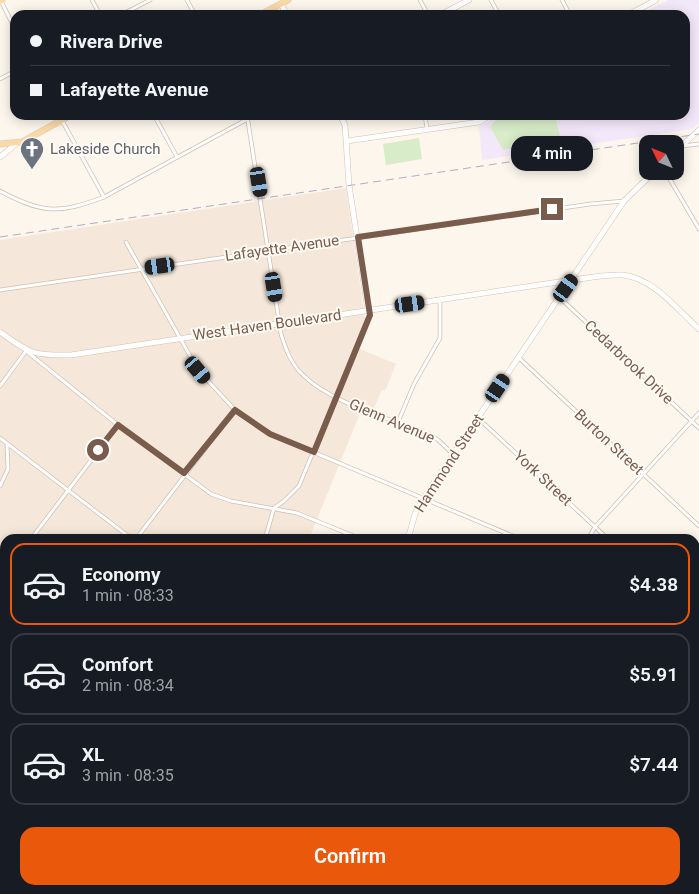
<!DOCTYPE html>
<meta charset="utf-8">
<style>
:root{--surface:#171b24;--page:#242831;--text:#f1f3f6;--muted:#9ea1a6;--line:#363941;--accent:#ea580c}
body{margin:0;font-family:Roboto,sans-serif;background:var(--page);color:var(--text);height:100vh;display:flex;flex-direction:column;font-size:19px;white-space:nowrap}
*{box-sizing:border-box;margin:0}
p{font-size:16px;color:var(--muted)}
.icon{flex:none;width:28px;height:28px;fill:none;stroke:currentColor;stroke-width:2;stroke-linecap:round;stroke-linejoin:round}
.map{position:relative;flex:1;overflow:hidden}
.details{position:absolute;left:0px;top:534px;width:700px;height:361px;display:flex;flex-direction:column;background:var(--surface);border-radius:15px 15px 0 0;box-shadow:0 2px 12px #0003}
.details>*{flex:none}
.guide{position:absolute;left:10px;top:10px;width:680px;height:110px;border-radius:15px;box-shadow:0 2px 12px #0003;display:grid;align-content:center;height:110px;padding:0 20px;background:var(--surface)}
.needle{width:32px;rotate:313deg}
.fabs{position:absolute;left:639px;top:135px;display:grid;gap:10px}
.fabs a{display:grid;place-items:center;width:45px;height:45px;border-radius:10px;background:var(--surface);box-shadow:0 2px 12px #0003;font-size:25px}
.end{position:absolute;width:22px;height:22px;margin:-11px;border:6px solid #7a5c4d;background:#fff;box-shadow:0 0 0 2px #fff}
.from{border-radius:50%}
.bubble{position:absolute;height:35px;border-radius:15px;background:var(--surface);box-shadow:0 2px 12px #0003;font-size:16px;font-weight:600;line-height:35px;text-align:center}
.car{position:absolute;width:15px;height:30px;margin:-15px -8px;border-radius:6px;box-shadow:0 0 4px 1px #0007;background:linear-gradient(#222 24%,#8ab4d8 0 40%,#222 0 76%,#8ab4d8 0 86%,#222 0)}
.guide b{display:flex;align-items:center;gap:18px;height:48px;font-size:19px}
.guide b+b{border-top:1px solid var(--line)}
.guide i{width:12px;height:12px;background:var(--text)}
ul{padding:9px 0 0;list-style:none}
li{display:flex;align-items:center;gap:15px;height:82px;margin:0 10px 8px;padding:0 10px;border:2px solid var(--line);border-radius:15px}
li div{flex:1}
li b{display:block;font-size:19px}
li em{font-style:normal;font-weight:600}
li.active{border-color:var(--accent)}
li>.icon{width:45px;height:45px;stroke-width:1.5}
.cta{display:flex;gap:10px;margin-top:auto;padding:10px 20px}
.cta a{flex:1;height:58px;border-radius:15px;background:var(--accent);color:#fff;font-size:20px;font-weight:600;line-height:58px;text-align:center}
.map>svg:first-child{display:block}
.residential{fill:#f5e8da}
.education{fill:#f3e8fa}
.green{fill:#d8ecc9}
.water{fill:#bfe3e8;stroke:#a5d3da}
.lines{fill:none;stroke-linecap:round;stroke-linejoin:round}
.stream{stroke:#a5d3da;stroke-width:1}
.street-casing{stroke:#d1beb0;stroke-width:4.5}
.secondary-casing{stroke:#d6c0b0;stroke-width:6}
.primary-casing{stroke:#dad1cd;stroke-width:7}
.street{stroke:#fff;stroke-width:3}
.secondary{stroke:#fff;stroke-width:5}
.primary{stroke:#fbd9a5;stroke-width:5.5}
.rail{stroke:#b9a8c9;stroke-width:1;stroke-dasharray:8 5;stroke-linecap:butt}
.route{stroke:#7a5c4d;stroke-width:6}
.labels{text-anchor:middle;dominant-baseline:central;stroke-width:4;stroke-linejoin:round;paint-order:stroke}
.worship-label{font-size:15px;fill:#5b616d;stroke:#fffaf3;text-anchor:start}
.street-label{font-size:15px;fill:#7a5c4d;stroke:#fffaf3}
</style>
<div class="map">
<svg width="699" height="894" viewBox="0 0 699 894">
<rect width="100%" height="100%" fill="#fdf6ec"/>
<polygon class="residential" points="346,188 365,318 355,347 396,364 385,391 382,390 373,410 363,406 309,539 5,539 5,813 0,806 0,240"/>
<polygon class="education" points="668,0 698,0 699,2 699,123 692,129 482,160 479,126 488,122 496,115 685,115 685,15 639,15"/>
<g class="green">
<polygon points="500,115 555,115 560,137 559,140 503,150 490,127"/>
<polygon points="419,138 422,159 386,165 383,144"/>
<polygon points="2,637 5,637 5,813 0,806 0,640"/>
<polygon points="0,842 5,848 5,890 51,890 56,894 0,894"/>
<polygon points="101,890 208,890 222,894 107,894"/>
<rect x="490" y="890" width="51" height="4"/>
</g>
<g class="water">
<polygon points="0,806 5,813 5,848 0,842"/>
<polygon points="51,890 101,890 107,894 56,894"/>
</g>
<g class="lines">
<polyline class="stream" points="584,894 586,890"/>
<g class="street-casing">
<g id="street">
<polyline points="92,0 100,15"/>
<polyline points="187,0 195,15"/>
<polyline points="420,0 428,15"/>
<polyline points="491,0 499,15"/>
<polyline points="562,0 570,15"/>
<polyline points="1,1 15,29"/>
<polyline points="121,15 150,0"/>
<polyline points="0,79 15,71"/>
<polyline points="59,115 104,197"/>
<polyline points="154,115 177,157"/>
<path d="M247 115 281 334C286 350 291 364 303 375 331 403 391 419 429 434L438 440 453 454"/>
<polyline points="425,115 427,129"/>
<polyline points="682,146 699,144"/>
<polyline points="665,171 699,229"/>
<path d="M0 191C43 214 59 214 104 197L255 115"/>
<polyline points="126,242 198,370 235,410 270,434 520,539"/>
<polyline points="0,290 590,204 624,201"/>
<polyline points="559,297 699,428"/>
<polyline points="519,358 699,526"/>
<polyline points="0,386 26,351 118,425 211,494 231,501 297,513 361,539"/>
<polyline points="478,418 608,539"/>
<polyline points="398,422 414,384 440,338 440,300"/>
<polyline points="0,438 132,539"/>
<polyline points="0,486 8,469 7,445"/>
<polyline points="31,539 118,425"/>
<polyline points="136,539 235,410"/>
<polyline points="265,539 274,508 284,501 299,486 370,315 368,310"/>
<polyline points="588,539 595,527 699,413"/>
<polyline points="0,573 5,570"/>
<polyline points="0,615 5,618"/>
<polyline points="695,658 699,658"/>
<polyline points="695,730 699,730"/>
<polyline points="695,793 699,793"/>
<polyline points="695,864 699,864"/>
<polyline points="213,890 228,894"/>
<polyline points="267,890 283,894"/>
<polyline points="339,890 345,894"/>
<polyline points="299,894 302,890"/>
<polyline points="612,894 612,890"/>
<polyline points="672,894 672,890"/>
</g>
</g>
<g class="secondary-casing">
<g id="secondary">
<polyline points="281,4 287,15"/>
<polyline points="440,15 469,0"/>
<polyline points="628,15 656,0"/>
<polyline points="340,115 345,125 349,185 368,310"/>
<polyline points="347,141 479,122 491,115"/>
<polyline points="675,152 699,130"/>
<polyline points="0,157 17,143"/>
<path d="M0 332C29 353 34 356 71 355L572 280C588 278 606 274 623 275 653 278 678 310 699 329"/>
<polyline points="408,539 415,514 423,499 624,201 655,171"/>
<polyline points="389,890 389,894"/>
</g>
</g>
<g class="primary-casing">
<g id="primary">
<polyline points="0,1 2,0"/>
<polyline points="260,15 288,0"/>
<polyline points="0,144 22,142 71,115"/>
</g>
</g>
<use href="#street" class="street"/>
<use href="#secondary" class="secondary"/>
<use href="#primary" class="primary"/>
<polyline class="rail" points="0,237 699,134"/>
</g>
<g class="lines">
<polyline class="route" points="98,450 118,425 184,473 235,410 270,434 314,452 370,315 358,237 552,209"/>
</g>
<defs>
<g id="church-pin" transform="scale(1.25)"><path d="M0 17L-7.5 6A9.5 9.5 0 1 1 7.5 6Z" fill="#6b7280" stroke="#fffaf3"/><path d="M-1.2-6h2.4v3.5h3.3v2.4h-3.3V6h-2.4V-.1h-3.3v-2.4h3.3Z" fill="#fff"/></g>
</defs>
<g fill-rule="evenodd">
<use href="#church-pin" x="32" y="149"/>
</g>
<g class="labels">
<g class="worship-label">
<text x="50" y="149">Lakeside Church</text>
</g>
<g class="street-label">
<text transform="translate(282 248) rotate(-8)">Lafayette Avenue</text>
<text transform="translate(267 325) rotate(-8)">West Haven Boulevard</text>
<text transform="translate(629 362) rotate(43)">Cedarbrook Drive</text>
<text transform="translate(392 421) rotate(23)">Glenn Avenue</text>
<text transform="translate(609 442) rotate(43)">Burton Street</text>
<text transform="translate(449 463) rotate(-57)">Hammond Street</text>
<text transform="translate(543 478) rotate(43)">York Street</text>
</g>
</g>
</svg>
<div class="fabs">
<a><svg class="needle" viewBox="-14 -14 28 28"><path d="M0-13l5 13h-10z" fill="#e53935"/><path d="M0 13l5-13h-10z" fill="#9ea1a6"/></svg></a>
</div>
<i class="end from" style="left:98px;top:450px"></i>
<i class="end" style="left:552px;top:209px"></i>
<div class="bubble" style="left:511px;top:136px;width:82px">4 min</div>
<i class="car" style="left:259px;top:182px;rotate:171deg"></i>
<i class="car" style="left:160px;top:266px;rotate:262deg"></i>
<i class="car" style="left:274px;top:287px;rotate:171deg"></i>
<i class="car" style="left:566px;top:288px;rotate:36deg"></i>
<i class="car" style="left:410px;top:304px;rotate:82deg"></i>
<i class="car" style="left:198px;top:370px;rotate:140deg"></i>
<i class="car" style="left:498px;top:388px;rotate:34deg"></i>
<div class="guide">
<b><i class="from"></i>Rivera Drive</b>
<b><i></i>Lafayette Avenue</b>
</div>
<section class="details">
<ul>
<li class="active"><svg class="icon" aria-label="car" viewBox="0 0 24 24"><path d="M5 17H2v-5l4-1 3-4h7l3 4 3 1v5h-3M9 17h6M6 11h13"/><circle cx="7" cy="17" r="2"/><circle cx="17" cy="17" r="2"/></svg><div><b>Economy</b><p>1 min · 08:33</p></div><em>$4.38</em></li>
<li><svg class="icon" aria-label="car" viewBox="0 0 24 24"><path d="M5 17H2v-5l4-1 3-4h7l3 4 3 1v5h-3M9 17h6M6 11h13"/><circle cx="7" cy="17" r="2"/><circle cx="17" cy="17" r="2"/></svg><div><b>Comfort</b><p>2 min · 08:34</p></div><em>$5.91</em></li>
<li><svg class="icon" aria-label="car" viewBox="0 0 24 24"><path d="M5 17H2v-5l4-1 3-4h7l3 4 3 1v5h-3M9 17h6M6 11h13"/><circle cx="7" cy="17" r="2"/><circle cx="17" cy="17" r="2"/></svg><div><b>XL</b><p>3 min · 08:35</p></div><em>$7.44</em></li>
</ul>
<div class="cta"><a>Confirm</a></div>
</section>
</div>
